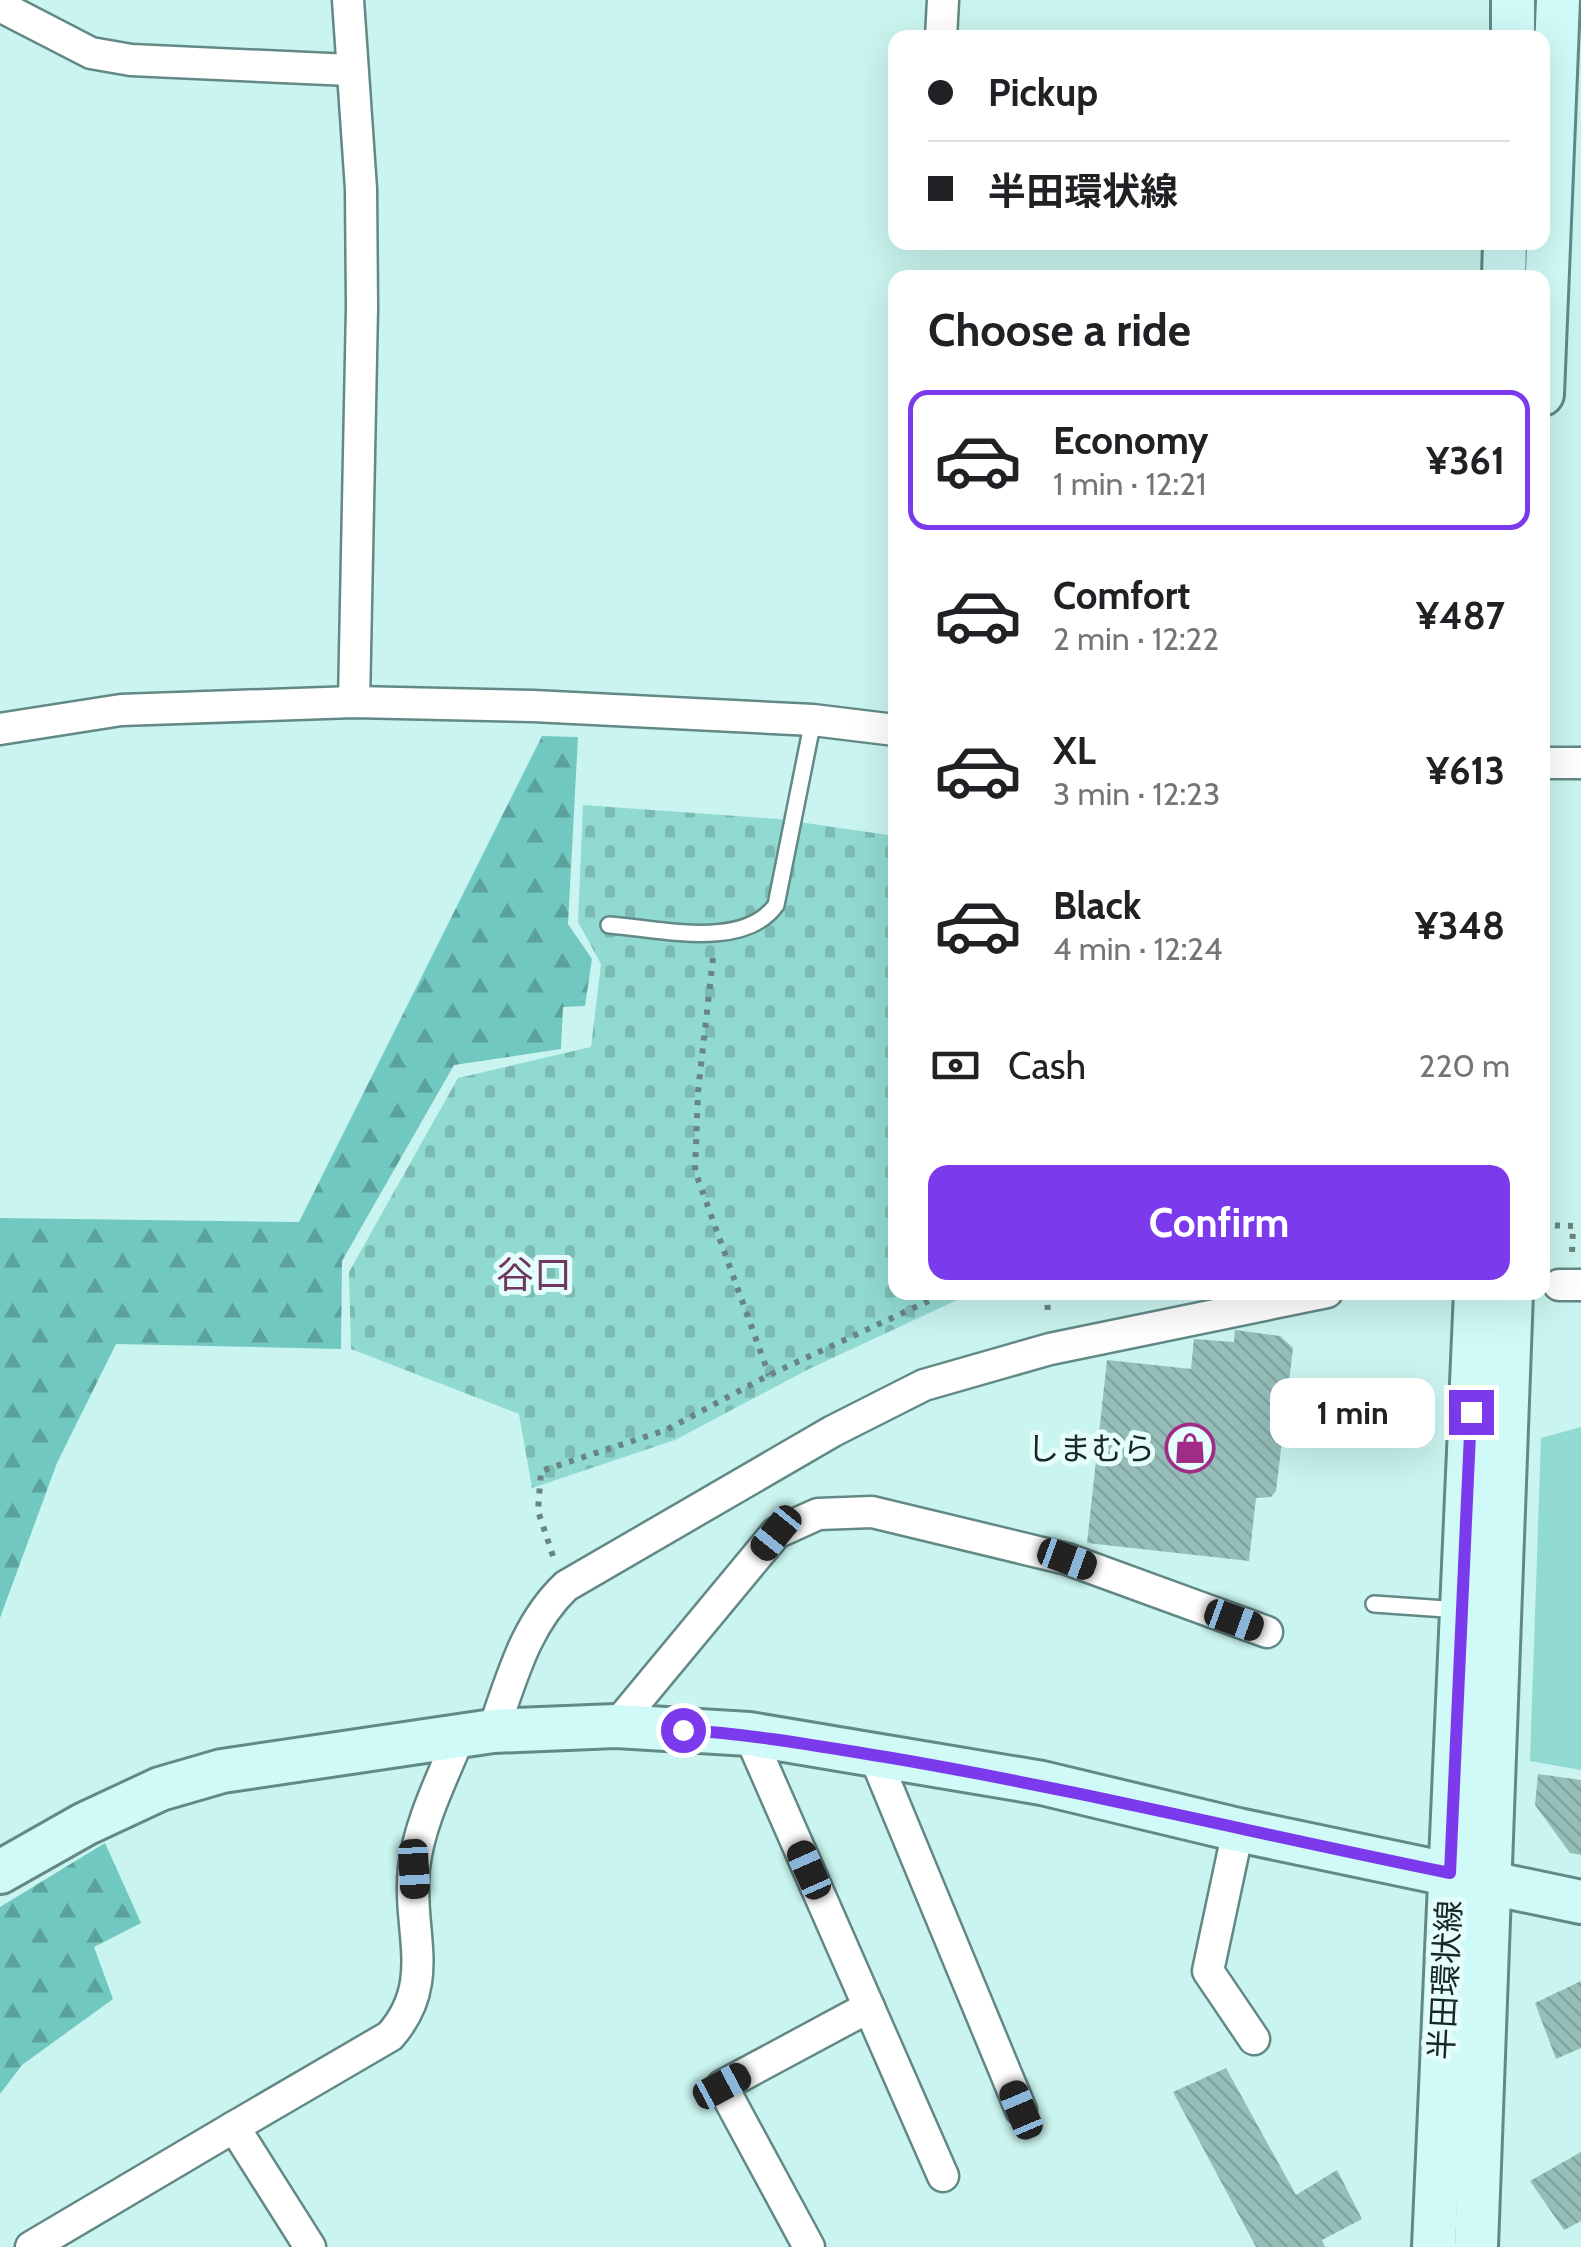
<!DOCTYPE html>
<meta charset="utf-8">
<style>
:root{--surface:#fff;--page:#f6f6f6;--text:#202124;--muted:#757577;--line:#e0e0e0;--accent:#7c3aed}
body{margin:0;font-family:Cabin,"Noto Sans JP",sans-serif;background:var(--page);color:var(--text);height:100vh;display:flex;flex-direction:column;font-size:38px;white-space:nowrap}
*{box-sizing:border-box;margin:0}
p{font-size:32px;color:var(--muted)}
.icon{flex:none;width:55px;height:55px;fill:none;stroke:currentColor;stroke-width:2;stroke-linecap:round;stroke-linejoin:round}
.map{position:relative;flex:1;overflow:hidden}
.side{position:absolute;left:888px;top:270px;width:662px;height:1030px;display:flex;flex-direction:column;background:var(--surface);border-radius:20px;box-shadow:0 10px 40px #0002}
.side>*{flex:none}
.banner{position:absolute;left:888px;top:30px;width:662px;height:220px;border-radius:20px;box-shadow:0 10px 40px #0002;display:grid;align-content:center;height:220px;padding:0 40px;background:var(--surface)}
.end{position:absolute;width:45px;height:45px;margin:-22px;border:12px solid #7c3aed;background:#fff;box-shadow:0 0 0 5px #fff}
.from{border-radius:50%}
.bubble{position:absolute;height:70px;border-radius:20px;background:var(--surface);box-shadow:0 10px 40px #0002;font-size:32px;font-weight:800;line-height:70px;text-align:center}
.car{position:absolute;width:30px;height:60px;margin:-30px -15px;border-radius:12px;box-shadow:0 0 8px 2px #0007;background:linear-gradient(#222 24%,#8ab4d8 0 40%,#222 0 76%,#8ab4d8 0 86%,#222 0)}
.banner b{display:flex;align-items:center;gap:35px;height:95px;font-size:38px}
.banner b+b{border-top:2px solid var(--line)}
.banner i{width:25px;height:25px;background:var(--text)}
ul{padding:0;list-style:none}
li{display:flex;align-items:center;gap:30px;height:140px;margin:0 20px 15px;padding:0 20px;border:5px solid transparent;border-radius:20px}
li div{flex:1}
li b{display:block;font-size:38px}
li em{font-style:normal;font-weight:800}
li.active{border-color:var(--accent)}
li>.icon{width:90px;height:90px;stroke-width:1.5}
h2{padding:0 40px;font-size:45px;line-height:120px}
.pay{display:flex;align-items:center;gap:25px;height:110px;padding:0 40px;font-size:38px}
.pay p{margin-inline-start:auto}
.cta{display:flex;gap:20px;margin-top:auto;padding:20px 40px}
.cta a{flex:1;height:115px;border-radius:20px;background:var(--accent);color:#fff;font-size:40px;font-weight:800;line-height:115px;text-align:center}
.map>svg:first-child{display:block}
.forest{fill:url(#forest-firs)}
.cemetery{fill:url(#cemetery-stones)}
.park{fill:#91dad2}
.building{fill:url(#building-back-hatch)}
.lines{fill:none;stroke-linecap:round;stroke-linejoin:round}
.lane-casing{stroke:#628985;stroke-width:20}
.street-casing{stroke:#628985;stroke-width:35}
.secondary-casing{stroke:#628985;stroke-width:48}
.path{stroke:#698582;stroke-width:6;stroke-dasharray:5 8;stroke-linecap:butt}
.lane{stroke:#fff;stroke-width:15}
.street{stroke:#fff;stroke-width:30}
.secondary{stroke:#cffaf7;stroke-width:42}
.route{stroke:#7c3aed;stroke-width:12}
.labels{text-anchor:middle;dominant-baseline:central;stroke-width:10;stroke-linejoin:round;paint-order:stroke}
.poi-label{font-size:32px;fill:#172726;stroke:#e5fefb;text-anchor:end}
.street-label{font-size:32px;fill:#172726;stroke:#e5fefb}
.quarter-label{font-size:38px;fill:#703661;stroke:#e5fefb}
</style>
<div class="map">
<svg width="1581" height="2247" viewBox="0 0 1581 2247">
<defs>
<pattern id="forest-firs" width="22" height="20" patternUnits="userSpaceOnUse" patternTransform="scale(2.5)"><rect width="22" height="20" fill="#71c8c0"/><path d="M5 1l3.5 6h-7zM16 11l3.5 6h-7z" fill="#5ca29c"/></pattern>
<pattern id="cemetery-stones" width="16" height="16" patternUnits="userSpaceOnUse" patternTransform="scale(2.5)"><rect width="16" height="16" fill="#91dad2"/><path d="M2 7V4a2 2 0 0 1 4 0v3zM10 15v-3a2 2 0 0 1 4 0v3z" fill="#7cbbb4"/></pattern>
<pattern id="building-back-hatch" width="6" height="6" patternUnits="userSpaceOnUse" patternTransform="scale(2.5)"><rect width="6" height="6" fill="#95beb9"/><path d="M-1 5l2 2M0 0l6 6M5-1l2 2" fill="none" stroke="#80a39f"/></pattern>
</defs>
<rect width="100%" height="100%" fill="#caf4ef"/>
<g class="forest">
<polygon points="542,736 578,737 568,924 592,959 585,1006 563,1007 561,1049 454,1065 342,1261 341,1349 116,1344 57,1463 0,1618 0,1218 299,1222"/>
<polygon points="105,1843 141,1923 94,1947 113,1999 22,2065 0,2094 0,1907"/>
</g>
<polygon class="cemetery" points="583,805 778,819 895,836 895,1292 972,1293 809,1369 675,1440 532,1488 519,1414 351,1349 349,1272 458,1078 591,1047 601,964 578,922"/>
<polygon class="park" points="1581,1427 1581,1770 1530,1761 1541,1438"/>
<g class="building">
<polygon points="1235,1330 1280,1336 1293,1348 1276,1491 1271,1497 1256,1498 1249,1561 1087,1543 1107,1360 1191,1369 1194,1339 1234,1342"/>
<polygon points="1538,1774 1581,1780 1581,1855 1570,1853 1535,1805"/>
<polygon points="1581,1981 1581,2048 1556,2059 1535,2003"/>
<polygon points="1226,2068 1296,2195 1337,2170 1362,2219 1322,2240 1325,2247 1256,2247 1173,2092"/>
<polygon points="1581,2152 1581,2221 1564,2230 1530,2181"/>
</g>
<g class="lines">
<g class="lane-casing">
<g id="lane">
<path d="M609 925C658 928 743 951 776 905L813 720"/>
<polyline points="1374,1604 1460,1610"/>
</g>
</g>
<g class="street-casing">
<g id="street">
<polyline points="348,0 361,189 362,307 354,702"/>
<polyline points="0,6 91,53 131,60 350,70"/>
<polyline points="941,38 943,0"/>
<polyline points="0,729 121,710 354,702 533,706 813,720 895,730"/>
<polyline points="1542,763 1581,763"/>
<polyline points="1559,1285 1581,1285"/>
<polyline points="616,1726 776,1533 818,1514 872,1512 1067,1559 1267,1632"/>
<path d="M493 1731C512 1678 525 1625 566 1586L833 1431 924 1385 1050 1349 1327 1292"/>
<polyline points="749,1734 943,2176"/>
<polyline points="874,1755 1021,2110"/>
<polyline points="1238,1830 1208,1971 1254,2039"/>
<polyline points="31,2247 234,2127"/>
<path d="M310 2247 234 2127 390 2036C438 1982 407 1931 414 1868 419 1823 442 1779 459 1737"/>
<polyline points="809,2247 722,2086 869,2007"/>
</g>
</g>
<g class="secondary-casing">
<g id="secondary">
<polyline points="1513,0 1513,38"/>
<polyline points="1504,278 1505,242"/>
<polyline points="1542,394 1558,0"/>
<polyline points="0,1872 85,1824 160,1789 222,1771 493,1731 616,1726 749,1734 1042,1783 1238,1830 1581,1902"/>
<polyline points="1434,2247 1476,1292"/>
<polyline points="1476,2247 1511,1292"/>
</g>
</g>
<g class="path">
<polyline points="713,958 698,1092 695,1171 769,1375"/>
<polyline points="1542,1225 1573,1226 1572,1254"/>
<polyline points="1047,1292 1048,1316"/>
<polyline points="553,1556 538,1511 541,1471 666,1430 769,1375 948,1292"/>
</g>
<use href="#lane" class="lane"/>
<use href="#street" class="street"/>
<use href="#secondary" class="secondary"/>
</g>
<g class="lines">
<path class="route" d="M683 1730C752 1734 818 1746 886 1757 1075 1789 1262 1835 1450 1873L1471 1412"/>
</g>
<defs>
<g id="shop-ring" transform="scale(2.5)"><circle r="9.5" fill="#e5fefb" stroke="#a02c87" stroke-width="1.5"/><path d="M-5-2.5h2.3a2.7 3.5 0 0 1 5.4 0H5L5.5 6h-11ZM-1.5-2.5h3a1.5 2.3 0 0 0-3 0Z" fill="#a02c87"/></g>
</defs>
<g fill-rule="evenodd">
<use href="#shop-ring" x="1190" y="1448"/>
</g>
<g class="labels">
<g class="poi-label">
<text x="1155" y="1448">しまむら</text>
</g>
<g class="street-label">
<text transform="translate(1445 1980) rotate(-87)">半田環状線</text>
</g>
<g class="quarter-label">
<text x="534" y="1274">谷口</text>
</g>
</g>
</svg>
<i class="end from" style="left:683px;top:1730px"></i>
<i class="end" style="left:1471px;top:1412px"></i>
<div class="bubble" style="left:1270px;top:1378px;width:165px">1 min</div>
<i class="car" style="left:776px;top:1533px;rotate:219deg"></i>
<i class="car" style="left:1067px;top:1559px;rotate:110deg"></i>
<i class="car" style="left:1234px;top:1620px;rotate:110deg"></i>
<i class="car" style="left:414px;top:1869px;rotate:177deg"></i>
<i class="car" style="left:809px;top:1870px;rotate:336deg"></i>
<i class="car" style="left:722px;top:2086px;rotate:62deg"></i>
<i class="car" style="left:1021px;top:2110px;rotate:337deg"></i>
<div class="banner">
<b><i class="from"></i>Pickup</b>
<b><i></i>半田環状線</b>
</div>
<section class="side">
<h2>Choose a ride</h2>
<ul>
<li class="active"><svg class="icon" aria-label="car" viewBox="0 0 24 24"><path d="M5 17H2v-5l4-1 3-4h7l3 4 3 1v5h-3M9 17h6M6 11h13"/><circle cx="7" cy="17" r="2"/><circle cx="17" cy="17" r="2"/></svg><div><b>Economy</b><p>1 min · 12:21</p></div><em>¥361</em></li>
<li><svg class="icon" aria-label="car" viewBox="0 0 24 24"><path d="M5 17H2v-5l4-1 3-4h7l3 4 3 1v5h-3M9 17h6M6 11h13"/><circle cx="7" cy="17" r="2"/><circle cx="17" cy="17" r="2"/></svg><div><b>Comfort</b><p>2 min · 12:22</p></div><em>¥487</em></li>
<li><svg class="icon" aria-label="car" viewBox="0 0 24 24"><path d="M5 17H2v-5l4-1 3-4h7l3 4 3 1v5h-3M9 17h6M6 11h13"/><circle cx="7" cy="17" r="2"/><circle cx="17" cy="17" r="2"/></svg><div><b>XL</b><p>3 min · 12:23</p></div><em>¥613</em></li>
<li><svg class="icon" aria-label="car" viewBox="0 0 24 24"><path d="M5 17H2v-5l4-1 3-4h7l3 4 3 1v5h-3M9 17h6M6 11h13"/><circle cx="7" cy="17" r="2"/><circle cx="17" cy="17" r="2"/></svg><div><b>Black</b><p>4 min · 12:24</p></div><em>¥348</em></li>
</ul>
<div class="pay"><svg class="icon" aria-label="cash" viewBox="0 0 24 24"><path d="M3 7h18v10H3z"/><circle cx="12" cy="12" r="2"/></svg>Cash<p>220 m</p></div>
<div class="cta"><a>Confirm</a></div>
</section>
</div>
